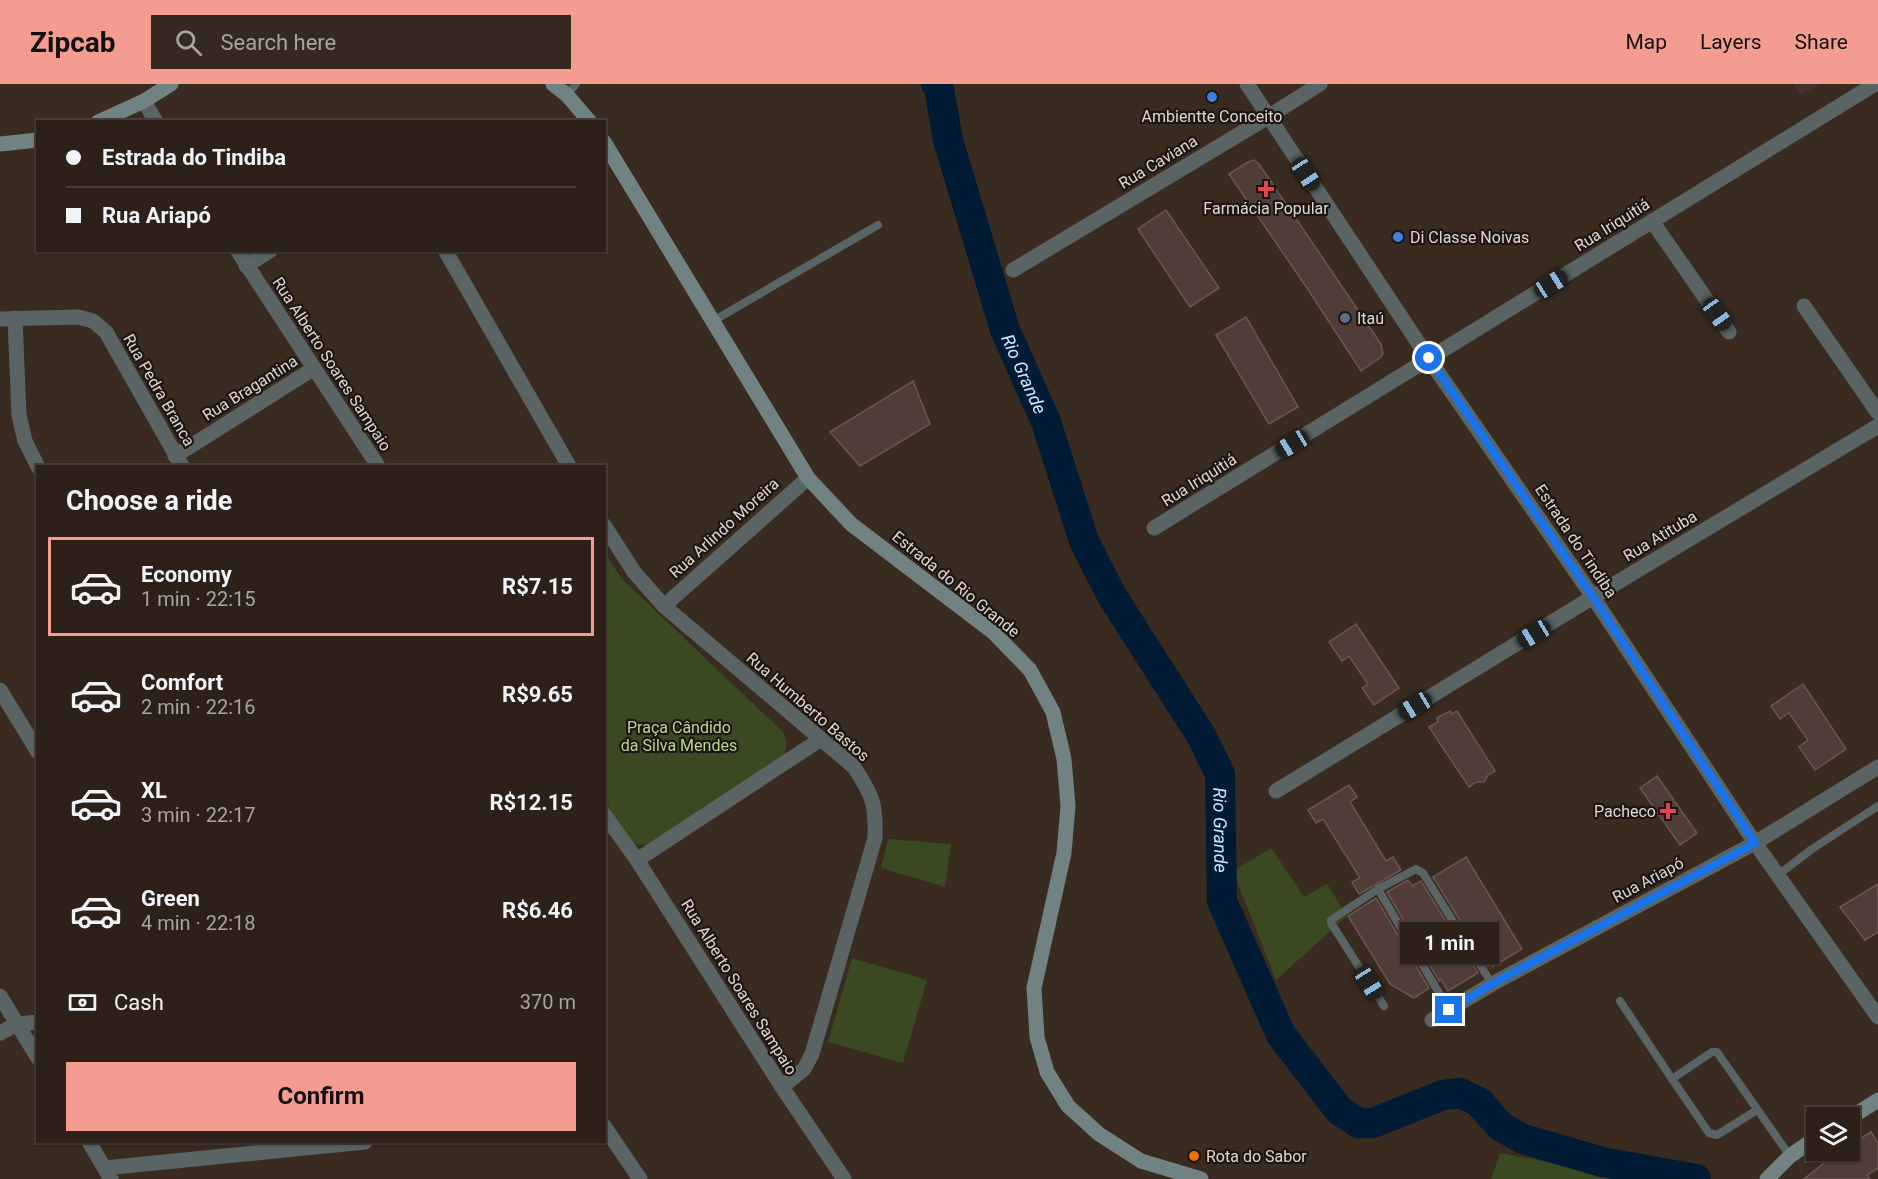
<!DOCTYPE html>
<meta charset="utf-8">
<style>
:root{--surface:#2c2018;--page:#342821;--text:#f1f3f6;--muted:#a6a3a2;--line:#483e37;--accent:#f59c91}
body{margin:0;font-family:Roboto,sans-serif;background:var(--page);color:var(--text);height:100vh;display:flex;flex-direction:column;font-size:22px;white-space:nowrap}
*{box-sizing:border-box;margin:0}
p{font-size:20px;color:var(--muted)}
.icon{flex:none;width:33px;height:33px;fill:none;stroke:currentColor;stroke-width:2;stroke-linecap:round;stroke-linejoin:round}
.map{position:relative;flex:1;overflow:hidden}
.panel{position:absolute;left:36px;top:381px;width:570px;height:678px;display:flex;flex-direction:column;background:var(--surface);border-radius:0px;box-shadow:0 2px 4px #0004,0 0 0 2px var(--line)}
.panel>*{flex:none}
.banner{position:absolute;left:36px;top:36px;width:570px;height:132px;border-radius:0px;box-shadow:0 2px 4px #0004,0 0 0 2px var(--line);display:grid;align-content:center;height:132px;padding:0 30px;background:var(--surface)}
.controls{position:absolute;left:1806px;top:1023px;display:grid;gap:12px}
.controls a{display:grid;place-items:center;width:54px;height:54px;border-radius:0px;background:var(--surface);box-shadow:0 2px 4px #0004,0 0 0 2px var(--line);font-size:30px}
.end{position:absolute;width:27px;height:27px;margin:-14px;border:8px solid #1a73e8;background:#fff;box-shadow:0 0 0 3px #fff}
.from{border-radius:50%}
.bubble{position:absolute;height:42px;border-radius:0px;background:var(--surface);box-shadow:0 2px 4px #0004,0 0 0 2px var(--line);font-size:20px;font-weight:700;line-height:42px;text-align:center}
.car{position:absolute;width:18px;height:36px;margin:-18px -9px;border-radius:8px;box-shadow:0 0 4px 2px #0007;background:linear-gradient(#222 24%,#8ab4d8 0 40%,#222 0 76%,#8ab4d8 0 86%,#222 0)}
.banner b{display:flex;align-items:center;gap:21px;height:57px;font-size:22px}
.banner b+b{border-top:2px solid var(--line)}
.banner i{width:15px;height:15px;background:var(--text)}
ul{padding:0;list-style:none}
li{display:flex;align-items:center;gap:18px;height:99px;margin:0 12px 9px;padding:0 18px;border:3px solid transparent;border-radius:0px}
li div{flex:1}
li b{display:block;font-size:22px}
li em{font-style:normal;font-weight:700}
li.on{border-color:var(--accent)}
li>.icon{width:54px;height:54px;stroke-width:1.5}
h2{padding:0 30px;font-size:27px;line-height:72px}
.pay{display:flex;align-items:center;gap:15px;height:66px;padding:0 30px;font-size:22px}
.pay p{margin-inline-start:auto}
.button{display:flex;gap:12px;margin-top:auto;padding:12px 30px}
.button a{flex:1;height:69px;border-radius:0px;background:var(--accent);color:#111;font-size:24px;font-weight:700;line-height:69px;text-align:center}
header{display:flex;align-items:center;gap:36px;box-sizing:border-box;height:84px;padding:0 30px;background:var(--accent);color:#111}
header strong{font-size:28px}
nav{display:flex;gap:33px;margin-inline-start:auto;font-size:21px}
.search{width:420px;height:54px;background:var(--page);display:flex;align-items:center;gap:15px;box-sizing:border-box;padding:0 21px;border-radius:0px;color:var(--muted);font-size:22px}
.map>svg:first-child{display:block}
.medical{fill:#453032}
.green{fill:#3a4922}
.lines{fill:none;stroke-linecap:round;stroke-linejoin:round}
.river{stroke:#001b33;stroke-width:30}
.building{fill:#503d38;stroke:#6a5651;stroke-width:1.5}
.service{stroke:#5a6464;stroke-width:8}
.minor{stroke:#5a6464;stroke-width:15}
.tertiary{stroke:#5a6464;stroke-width:15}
.secondary{stroke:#718282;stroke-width:15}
.route{stroke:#1a73e8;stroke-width:8}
.shop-dot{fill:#3f7fe0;stroke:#1c1511;stroke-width:2}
.health-dot{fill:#e0444e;stroke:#1c1511;stroke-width:2}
.service-dot{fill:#5c6f8a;stroke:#1c1511;stroke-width:2}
.food-dot{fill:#e8710a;stroke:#1c1511;stroke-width:2}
.labels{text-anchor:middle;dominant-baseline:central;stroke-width:4.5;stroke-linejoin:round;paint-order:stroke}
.poi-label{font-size:16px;fill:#e0d6cf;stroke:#1c1511;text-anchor:start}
.street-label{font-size:16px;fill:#e0d6cf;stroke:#1c1511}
.park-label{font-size:16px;fill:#bad88d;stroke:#1c1511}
.water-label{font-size:18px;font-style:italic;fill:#cde6fe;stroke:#1c1511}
</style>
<header>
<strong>Zipcab</strong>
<div class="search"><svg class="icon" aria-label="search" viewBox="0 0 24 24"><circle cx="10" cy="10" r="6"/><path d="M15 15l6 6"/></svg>Search here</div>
<nav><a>Map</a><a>Layers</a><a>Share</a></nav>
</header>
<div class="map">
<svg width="1878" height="1095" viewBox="0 0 1878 1095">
<rect width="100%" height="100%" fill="#3a2b20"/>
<polygon class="medical" points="1793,0 1822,0 1800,11"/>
<g class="green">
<path d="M604 468 622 495 783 648C788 660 788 666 780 676L651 760 640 761 631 758 605 717Z"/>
<polygon points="888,755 951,760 945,803 881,784"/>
<polygon points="1271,764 1304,813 1327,800 1347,832 1276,896 1233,787"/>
<polygon points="852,874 927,896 903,979 828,958"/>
<polygon points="1500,1069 1635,1095 1491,1095"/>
</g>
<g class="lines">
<path class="river" id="s1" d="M936 0 939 4 948 56 1005 246 1046 338 1084 457 1112 512 1202 653 1220 690 1222 817 1281 951 1339 1026 1358 1039H1373L1443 1011 1460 1009 1479 1018 1500 1042 1523 1055 1602 1078 1696 1095"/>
</g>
<g class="building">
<polygon points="1254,76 1259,80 1381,260 1383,269 1381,273 1361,287 1309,207 1229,90 1248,78"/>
<polygon points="1166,126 1219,204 1190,223 1138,145"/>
<polygon points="1246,233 1298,323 1269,340 1216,251"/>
<polygon points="913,297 930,340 860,382 830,348"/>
<polygon points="1356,540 1399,604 1374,621 1362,604 1368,600 1349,572 1342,577 1329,558"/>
<polygon points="1803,600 1846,665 1815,686 1799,663 1808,656 1789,629 1780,635 1771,622"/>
<polygon points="1450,627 1452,630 1457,627 1495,687 1488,691 1484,698 1476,698 1469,703 1429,643 1438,638 1437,634"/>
<polygon points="1657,692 1697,749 1680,761 1640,704"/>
<polygon points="1349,701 1357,713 1350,718 1386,777 1393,773 1401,786 1359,810 1352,798 1360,794 1323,735 1316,739 1308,726"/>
<polygon points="1466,773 1522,865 1492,883 1491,881 1488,882 1433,793"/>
<polygon points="1408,796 1412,802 1421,797 1478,889 1448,907 1441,895 1439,897 1387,808"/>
<polygon points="1878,800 1878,848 1865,856 1840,823"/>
<polygon points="1376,814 1429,904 1414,914 1390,900 1348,832"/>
<polygon points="1871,1048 1878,1059 1878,1084 1867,1091 1870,1095 1804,1095 1824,1079 1823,1077 1840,1066 1850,1066 1850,1061"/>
</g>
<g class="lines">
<g class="service">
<polyline points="567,11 576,0"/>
<polyline points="713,237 878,141"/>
<polyline points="1778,791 1812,765 1878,722"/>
<polyline points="1378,805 1449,926"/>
<polyline points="1620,917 1672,995"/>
<polyline points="1384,922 1331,839 1331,836 1378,805 1416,785 1423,789 1492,900"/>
<polyline points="1757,1026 1717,1051 1709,1049 1672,995 1712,968 1717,968 1790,1072"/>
</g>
<g class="minor">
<polyline points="1652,137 1729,248"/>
<polyline points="445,166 569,382"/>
<polyline points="246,182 271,166"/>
<polyline points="1013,186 1268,33"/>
<polyline points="1804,222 1878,329"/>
<polyline points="15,234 19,331 25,357 38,383"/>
<polyline points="0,235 78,233 93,237 106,248 182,382"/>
<polyline points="175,372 313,285"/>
<path d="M604 441 634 488 664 522 854 683C873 712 876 720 875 754L812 970 804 985 782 1003"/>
<polyline points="1154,444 1875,0"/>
<polyline points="664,522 808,394"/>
<polyline points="0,606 38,668"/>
<polyline points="1276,707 1593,513"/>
<polyline points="637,776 821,655"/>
<polyline points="0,912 38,974"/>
<polyline points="1432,936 1492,900 1755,759 1878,683"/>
<polyline points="0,949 17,940 38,938"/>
<polyline points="604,1042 640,1095"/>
<polyline points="89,1058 111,1095"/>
<polyline points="105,1084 365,1058"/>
</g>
<g class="tertiary">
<polyline points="1247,0 1429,275 1593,513 1755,759 1878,933"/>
<polyline points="144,17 156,38"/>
<polyline points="1268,33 1320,0"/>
<polyline points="237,166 378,382"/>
<polyline points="1593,513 1878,342"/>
<polyline points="604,730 637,776 782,1003 844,1095"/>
</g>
<g class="secondary">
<polyline points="553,0 567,11 590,38"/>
<polyline points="98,38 144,17 171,0"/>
<polyline points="604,58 808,394 851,440 993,548 1030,586 1053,628 1064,675 1068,722 1064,769 1034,904 1037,953 1047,988 1068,1022 1099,1050 1141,1077 1201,1095"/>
<polyline points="0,60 38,56"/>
<polyline points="1850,1034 1878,1016"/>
<polyline points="1767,1095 1790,1072 1816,1054"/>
</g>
</g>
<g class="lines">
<polyline class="route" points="1429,274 1593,513 1755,759 1492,900 1449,926"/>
</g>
<g class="shop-dot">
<circle cx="1212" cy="13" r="6"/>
<circle cx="1398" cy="153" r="6"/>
</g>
<g class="health-dot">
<path d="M1263 96h6v6h6v6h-6v6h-6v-6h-6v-6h6z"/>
<path d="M1665 718h6v6h6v6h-6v6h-6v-6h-6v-6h6z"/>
</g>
<circle class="service-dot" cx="1345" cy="234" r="6"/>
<circle class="food-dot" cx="1194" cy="1072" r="6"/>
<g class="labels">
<g class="poi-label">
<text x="1212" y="32" text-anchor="middle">Ambientte Conceito</text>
<text x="1266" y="124" text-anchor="middle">Farmácia Popular</text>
<text x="1410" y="153">Di Classe Noivas</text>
<text x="1357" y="234">Itaú</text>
<text x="1656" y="727" text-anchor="end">Pacheco</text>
<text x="1206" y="1072">Rota do Sabor</text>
</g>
<g class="street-label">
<text transform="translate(1158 78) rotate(-31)">Rua Caviana</text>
<text transform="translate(1612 141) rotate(-32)">Rua Iriquitiá</text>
<text transform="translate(332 280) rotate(57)">Rua Alberto Soares Sampaio</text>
<text transform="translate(250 304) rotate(-32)">Rua Bragantina</text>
<text transform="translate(159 306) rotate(60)">Rua Pedra Branca</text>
<text transform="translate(1199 396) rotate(-32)">Rua Iriquitiá</text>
<text transform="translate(724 444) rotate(-42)">Rua Arlindo Moreira</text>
<text transform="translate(1660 452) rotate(-31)">Rua Atituba</text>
<text transform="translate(1576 457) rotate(56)">Estrada do Tindiba</text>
<text transform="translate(956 500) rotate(39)">Estrada do Rio Grande</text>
<text transform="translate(808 623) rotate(41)">Rua Humberto Bastos</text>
<text transform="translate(1648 796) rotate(-28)">Rua Ariapó</text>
<text transform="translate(739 903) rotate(58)">Rua Alberto Soares Sampaio</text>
</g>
<g class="park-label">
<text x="679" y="643">Praça Cândido<tspan x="679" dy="18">da Silva Mendes</tspan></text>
</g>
<g class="water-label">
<text stroke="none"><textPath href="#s1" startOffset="304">Rio Grande</textPath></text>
<text stroke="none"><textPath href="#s1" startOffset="808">Rio Grande</textPath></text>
</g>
</g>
</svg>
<div class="controls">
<a><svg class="icon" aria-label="layers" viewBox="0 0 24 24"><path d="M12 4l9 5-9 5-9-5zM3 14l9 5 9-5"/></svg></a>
</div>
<i class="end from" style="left:1429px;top:274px"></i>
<i class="end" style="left:1449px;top:926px"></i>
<div class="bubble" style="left:1400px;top:838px;width:99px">1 min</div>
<i class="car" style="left:1306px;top:90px;rotate:147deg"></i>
<i class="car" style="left:1551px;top:200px;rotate:58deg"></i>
<i class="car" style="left:1717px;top:230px;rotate:145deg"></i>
<i class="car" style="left:1292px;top:360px;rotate:239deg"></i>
<i class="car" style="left:1534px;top:550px;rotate:239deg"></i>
<i class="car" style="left:1415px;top:622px;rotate:239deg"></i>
<i class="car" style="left:1369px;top:899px;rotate:148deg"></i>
<div class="banner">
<b><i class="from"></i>Estrada do Tindiba</b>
<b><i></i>Rua Ariapó</b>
</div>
<section class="panel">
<h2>Choose a ride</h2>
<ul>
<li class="on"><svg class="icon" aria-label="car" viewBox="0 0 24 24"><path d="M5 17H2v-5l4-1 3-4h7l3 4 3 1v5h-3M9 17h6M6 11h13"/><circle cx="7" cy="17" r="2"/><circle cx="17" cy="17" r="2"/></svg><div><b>Economy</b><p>1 min · 22:15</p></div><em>R$7.15</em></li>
<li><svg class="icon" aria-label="car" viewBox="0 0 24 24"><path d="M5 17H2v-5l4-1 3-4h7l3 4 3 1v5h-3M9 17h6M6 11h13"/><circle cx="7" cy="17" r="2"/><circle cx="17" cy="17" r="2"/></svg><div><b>Comfort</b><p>2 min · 22:16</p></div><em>R$9.65</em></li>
<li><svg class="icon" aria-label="car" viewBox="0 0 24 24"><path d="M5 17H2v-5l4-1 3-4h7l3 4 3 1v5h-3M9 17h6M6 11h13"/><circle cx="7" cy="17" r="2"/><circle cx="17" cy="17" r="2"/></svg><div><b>XL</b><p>3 min · 22:17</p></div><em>R$12.15</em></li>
<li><svg class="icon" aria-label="car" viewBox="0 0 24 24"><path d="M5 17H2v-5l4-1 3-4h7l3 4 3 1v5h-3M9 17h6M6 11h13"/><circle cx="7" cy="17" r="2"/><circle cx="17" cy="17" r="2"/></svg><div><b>Green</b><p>4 min · 22:18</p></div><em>R$6.46</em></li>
</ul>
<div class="pay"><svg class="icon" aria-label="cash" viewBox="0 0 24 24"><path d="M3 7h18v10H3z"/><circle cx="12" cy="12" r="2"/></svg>Cash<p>370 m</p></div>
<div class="button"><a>Confirm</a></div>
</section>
</div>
